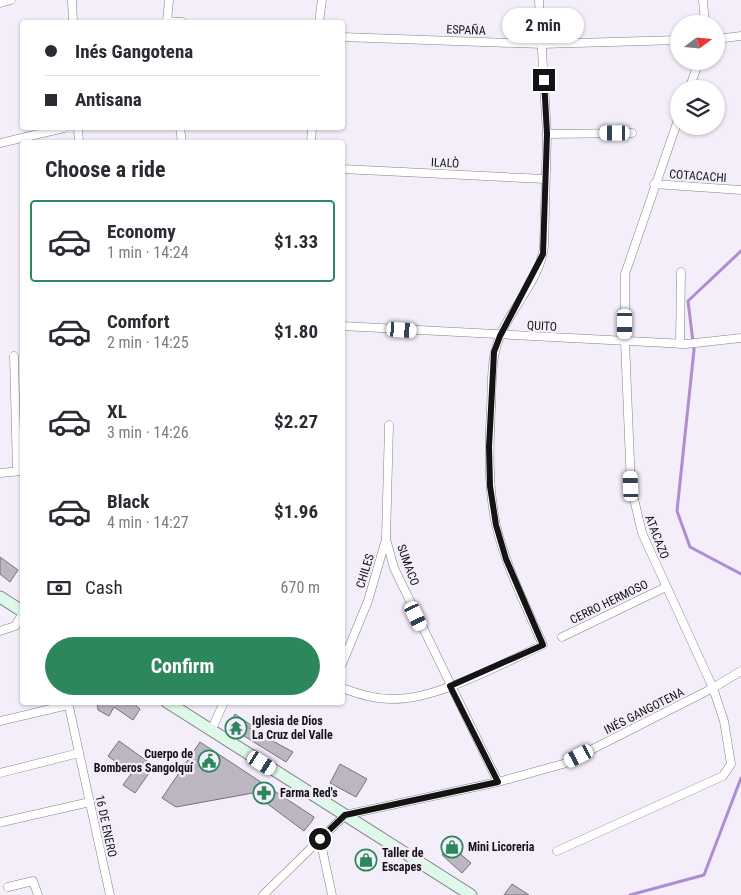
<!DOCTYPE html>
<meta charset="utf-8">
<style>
:root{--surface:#fff;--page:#f2f2f3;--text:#2b2b33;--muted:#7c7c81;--line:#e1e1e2;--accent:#2d875c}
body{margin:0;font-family:"Roboto Condensed",sans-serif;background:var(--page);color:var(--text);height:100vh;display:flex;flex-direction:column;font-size:19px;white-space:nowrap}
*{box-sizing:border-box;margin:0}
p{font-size:16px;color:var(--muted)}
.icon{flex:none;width:28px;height:28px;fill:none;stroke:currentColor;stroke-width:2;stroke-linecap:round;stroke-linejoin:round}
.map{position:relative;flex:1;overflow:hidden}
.details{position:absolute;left:20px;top:140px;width:325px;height:565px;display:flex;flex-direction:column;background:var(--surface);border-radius:5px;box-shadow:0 1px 4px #0004}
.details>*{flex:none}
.top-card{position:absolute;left:20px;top:20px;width:325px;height:110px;border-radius:5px;box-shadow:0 1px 4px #0004;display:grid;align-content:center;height:110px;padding:0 25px;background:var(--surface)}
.needle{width:32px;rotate:74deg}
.controls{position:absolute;left:670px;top:15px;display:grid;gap:10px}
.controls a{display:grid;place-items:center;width:55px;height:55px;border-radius:50%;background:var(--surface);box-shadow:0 1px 4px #0004;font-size:25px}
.end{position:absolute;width:22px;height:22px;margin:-11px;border:6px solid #141316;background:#fff;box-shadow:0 0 0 2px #fff}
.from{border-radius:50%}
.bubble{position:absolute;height:35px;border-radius:18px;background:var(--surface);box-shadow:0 1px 4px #0004;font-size:16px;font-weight:700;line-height:35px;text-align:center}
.car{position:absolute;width:15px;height:30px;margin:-15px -8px;border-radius:6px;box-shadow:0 0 4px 1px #0007;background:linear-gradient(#fff 24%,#345 0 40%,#fff 0 76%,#345 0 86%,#fff 0)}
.top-card b{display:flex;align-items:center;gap:18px;height:48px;font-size:19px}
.top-card b+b{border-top:1px solid var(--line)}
.top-card i{width:12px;height:12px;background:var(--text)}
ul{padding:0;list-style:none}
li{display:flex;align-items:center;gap:15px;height:82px;margin:0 10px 8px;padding:0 15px;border:2px solid transparent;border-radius:5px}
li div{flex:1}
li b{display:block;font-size:19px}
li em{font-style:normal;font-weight:700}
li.active{border-color:var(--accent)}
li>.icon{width:45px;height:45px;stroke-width:1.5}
h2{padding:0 25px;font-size:22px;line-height:60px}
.pay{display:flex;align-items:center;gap:12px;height:55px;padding:0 25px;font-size:19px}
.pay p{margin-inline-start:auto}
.button{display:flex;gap:10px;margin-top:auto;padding:10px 25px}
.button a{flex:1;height:58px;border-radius:30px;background:var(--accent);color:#fff;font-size:20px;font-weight:700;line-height:58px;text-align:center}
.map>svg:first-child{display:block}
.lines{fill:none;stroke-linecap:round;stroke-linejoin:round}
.stream{stroke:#af8dd3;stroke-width:3}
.building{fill:#bbb6c1;stroke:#77737d}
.minor-casing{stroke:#848089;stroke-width:9}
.secondary-casing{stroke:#848089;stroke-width:13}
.minor{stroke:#fff;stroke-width:8}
.secondary{stroke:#def8ea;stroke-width:11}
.route{stroke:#141316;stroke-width:6}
.labels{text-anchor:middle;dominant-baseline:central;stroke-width:4.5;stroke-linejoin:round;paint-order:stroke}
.street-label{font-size:12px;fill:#141316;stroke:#f3eef9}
.poi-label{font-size:12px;font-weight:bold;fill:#141316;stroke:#f3eef9;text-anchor:start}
</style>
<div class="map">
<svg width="741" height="895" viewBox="0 0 741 895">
<rect width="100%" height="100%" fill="#f3eef9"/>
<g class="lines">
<g class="stream">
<polyline points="741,251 688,301 694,350 677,511 690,547 741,574"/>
<polyline points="630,895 704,875 741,778"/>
</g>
</g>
<g class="building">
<polygon points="0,557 18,570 10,582 0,574"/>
<polygon points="97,702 132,702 140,709 133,720 114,707 109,716 98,710"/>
<polygon points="235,714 251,725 249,728 293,752 286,762 228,726"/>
<polygon points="119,741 154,766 135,793 123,785 131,774 108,756"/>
<polygon points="200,742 314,817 312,821 304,831 253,793 176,807 162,798"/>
<polygon points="340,764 367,779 356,797 330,783"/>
<polygon points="450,845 471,863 462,873 442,855"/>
<polygon points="367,850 373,867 365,870 359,853"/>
<polygon points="512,884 529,895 504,895"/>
</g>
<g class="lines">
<g class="minor-casing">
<g id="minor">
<polyline points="72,0 73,22"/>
<polyline points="703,0 705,24"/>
<polyline points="0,3 11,0"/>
<polyline points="166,21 182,22"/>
<polyline points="167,22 169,0"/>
<polyline points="319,22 322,0"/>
<polyline points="342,37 542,44 679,40"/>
<polyline points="716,39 741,36"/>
<polyline points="689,89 699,61"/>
<polyline points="78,128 79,142"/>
<polyline points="180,128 182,142"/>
<polyline points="547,134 632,133"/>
<polyline points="311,142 312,128"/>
<polyline points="0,143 64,128"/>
<polyline points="342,169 545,179"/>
<polyline points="654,184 741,190"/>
<polyline points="342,326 686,344 741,338"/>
<polyline points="680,344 681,272"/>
<polyline points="14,356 17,471"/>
<polyline points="389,425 386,539 394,568 498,782"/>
<polyline points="0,473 22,471"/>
<polyline points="0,631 15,626 22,615"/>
<polyline points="562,637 666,587"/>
<polyline points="342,664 368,601 386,539"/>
<path d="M342 688C358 694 374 699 391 699 437 700 501 664 543 645 526 606 506 567 496 525 488 487 489 447 491 408 492 390 491 369 495 352 503 314 540 284 544 246L547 134 539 0"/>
<polyline points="68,702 110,895"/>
<polyline points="0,721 68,705"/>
<polyline points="211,731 224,702"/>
<polyline points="0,773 79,753"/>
<polyline points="2,822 90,802"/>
<polyline points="320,839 332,895"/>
<polyline points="557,851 723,776 731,764 724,721 713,688 642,533 631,486 625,341 625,274 679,117"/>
<polyline points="8,887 33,881 38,895"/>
<polyline points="263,895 345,815 498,782 563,764 713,688 741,671"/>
</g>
</g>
<g class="secondary-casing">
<g id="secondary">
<polyline points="0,597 22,611"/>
<polyline points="167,702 471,895"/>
</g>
</g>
<use href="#minor" class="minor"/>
<use href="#secondary" class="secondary"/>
</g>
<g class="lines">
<polyline class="route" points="320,839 345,815 498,782 450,686 543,645 506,559 496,525 490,486 489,447 494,352 500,336 543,254 547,134 544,80"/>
</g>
<defs>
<g id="temple-ring" transform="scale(1.125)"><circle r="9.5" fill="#f3eef9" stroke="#2d875c" stroke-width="1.5"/><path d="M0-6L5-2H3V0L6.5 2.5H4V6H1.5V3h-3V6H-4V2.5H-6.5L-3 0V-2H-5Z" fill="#2d875c"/></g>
<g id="civic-ring" transform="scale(1.125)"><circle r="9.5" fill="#f3eef9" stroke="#2d875c" stroke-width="1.5"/><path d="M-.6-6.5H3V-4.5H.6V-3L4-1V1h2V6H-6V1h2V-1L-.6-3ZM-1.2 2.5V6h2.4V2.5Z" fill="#2d875c"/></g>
<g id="pharmacy-ring" transform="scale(1.125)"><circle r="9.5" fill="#f3eef9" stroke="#2d875c" stroke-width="1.5"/><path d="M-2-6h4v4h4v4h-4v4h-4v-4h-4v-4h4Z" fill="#2d875c"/></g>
<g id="shop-ring" transform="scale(1.125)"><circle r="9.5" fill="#f3eef9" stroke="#2d875c" stroke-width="1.5"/><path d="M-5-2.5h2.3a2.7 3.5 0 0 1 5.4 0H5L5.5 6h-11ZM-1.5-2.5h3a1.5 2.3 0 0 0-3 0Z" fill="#2d875c"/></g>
</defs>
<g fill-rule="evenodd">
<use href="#temple-ring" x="236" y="728"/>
<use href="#civic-ring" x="209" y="761"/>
<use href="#pharmacy-ring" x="264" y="793"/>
<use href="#shop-ring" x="452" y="847"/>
<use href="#shop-ring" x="366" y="860"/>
</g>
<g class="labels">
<g class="street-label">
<text transform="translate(466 30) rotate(2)">ESPAÑA</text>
<text transform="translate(445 163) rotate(3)">ILALÒ</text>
<text transform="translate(698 176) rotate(4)">COTACACHI</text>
<text transform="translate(542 326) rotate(3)">QUITO</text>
<text transform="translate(657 537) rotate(69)">ATACAZO</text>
<text transform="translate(408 565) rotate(70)">SUMACO</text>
<text transform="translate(365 571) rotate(-73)">CHILES</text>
<text transform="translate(609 602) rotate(-26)">CERRO HERMOSO</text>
<text transform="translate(644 711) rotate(-27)">INÉS GANGOTENA</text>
<text transform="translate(106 826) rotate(78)">16 DE ENERO</text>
</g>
<g class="poi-label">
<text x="252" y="721">Iglesia de Dios<tspan x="252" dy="14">La Cruz del Valle</tspan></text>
<text x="193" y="754" text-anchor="end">Cuerpo de<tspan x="193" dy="14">Bomberos Sangolquí</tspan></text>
<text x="280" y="793">Farma Red's</text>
<text x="468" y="847">Mini Licoreria</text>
<text x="382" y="853">Taller de<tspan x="382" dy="14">Escapes</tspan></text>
</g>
</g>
</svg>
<div class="controls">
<a><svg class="needle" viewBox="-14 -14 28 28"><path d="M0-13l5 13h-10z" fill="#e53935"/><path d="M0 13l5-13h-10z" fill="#7c7c81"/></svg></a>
<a><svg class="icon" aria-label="layers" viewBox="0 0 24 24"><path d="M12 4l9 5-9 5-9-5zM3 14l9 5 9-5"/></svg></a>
</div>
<i class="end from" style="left:320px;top:839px"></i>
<i class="end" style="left:544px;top:80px"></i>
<div class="bubble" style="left:502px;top:8px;width:82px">2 min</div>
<i class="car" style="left:615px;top:133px;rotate:270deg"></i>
<i class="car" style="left:625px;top:324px;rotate:180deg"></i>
<i class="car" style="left:402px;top:330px;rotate:94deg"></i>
<i class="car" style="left:631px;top:486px;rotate:358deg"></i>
<i class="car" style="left:416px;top:616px;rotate:155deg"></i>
<i class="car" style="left:579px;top:756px;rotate:243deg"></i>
<i class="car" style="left:262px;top:763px;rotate:122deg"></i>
<div class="top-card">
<b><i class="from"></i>Inés Gangotena</b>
<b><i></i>Antisana</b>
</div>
<section class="details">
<h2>Choose a ride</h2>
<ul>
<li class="active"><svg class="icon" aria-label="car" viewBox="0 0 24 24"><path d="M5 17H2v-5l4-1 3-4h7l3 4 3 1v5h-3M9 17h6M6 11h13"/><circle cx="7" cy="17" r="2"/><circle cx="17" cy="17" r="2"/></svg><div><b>Economy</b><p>1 min · 14:24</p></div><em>$1.33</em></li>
<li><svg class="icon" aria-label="car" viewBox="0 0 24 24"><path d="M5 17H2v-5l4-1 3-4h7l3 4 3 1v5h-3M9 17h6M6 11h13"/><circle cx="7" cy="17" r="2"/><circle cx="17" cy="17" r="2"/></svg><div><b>Comfort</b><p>2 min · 14:25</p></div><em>$1.80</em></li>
<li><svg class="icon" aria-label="car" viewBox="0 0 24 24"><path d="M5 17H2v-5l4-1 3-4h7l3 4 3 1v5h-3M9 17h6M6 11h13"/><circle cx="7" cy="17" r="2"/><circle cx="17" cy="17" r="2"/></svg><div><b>XL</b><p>3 min · 14:26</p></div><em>$2.27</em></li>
<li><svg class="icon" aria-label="car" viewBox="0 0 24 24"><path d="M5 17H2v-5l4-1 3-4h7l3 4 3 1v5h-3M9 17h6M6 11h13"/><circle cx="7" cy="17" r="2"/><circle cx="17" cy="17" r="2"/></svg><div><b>Black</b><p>4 min · 14:27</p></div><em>$1.96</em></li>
</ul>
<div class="pay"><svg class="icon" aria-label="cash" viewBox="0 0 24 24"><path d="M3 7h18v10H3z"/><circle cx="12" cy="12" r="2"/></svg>Cash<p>670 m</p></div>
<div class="button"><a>Confirm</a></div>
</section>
</div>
